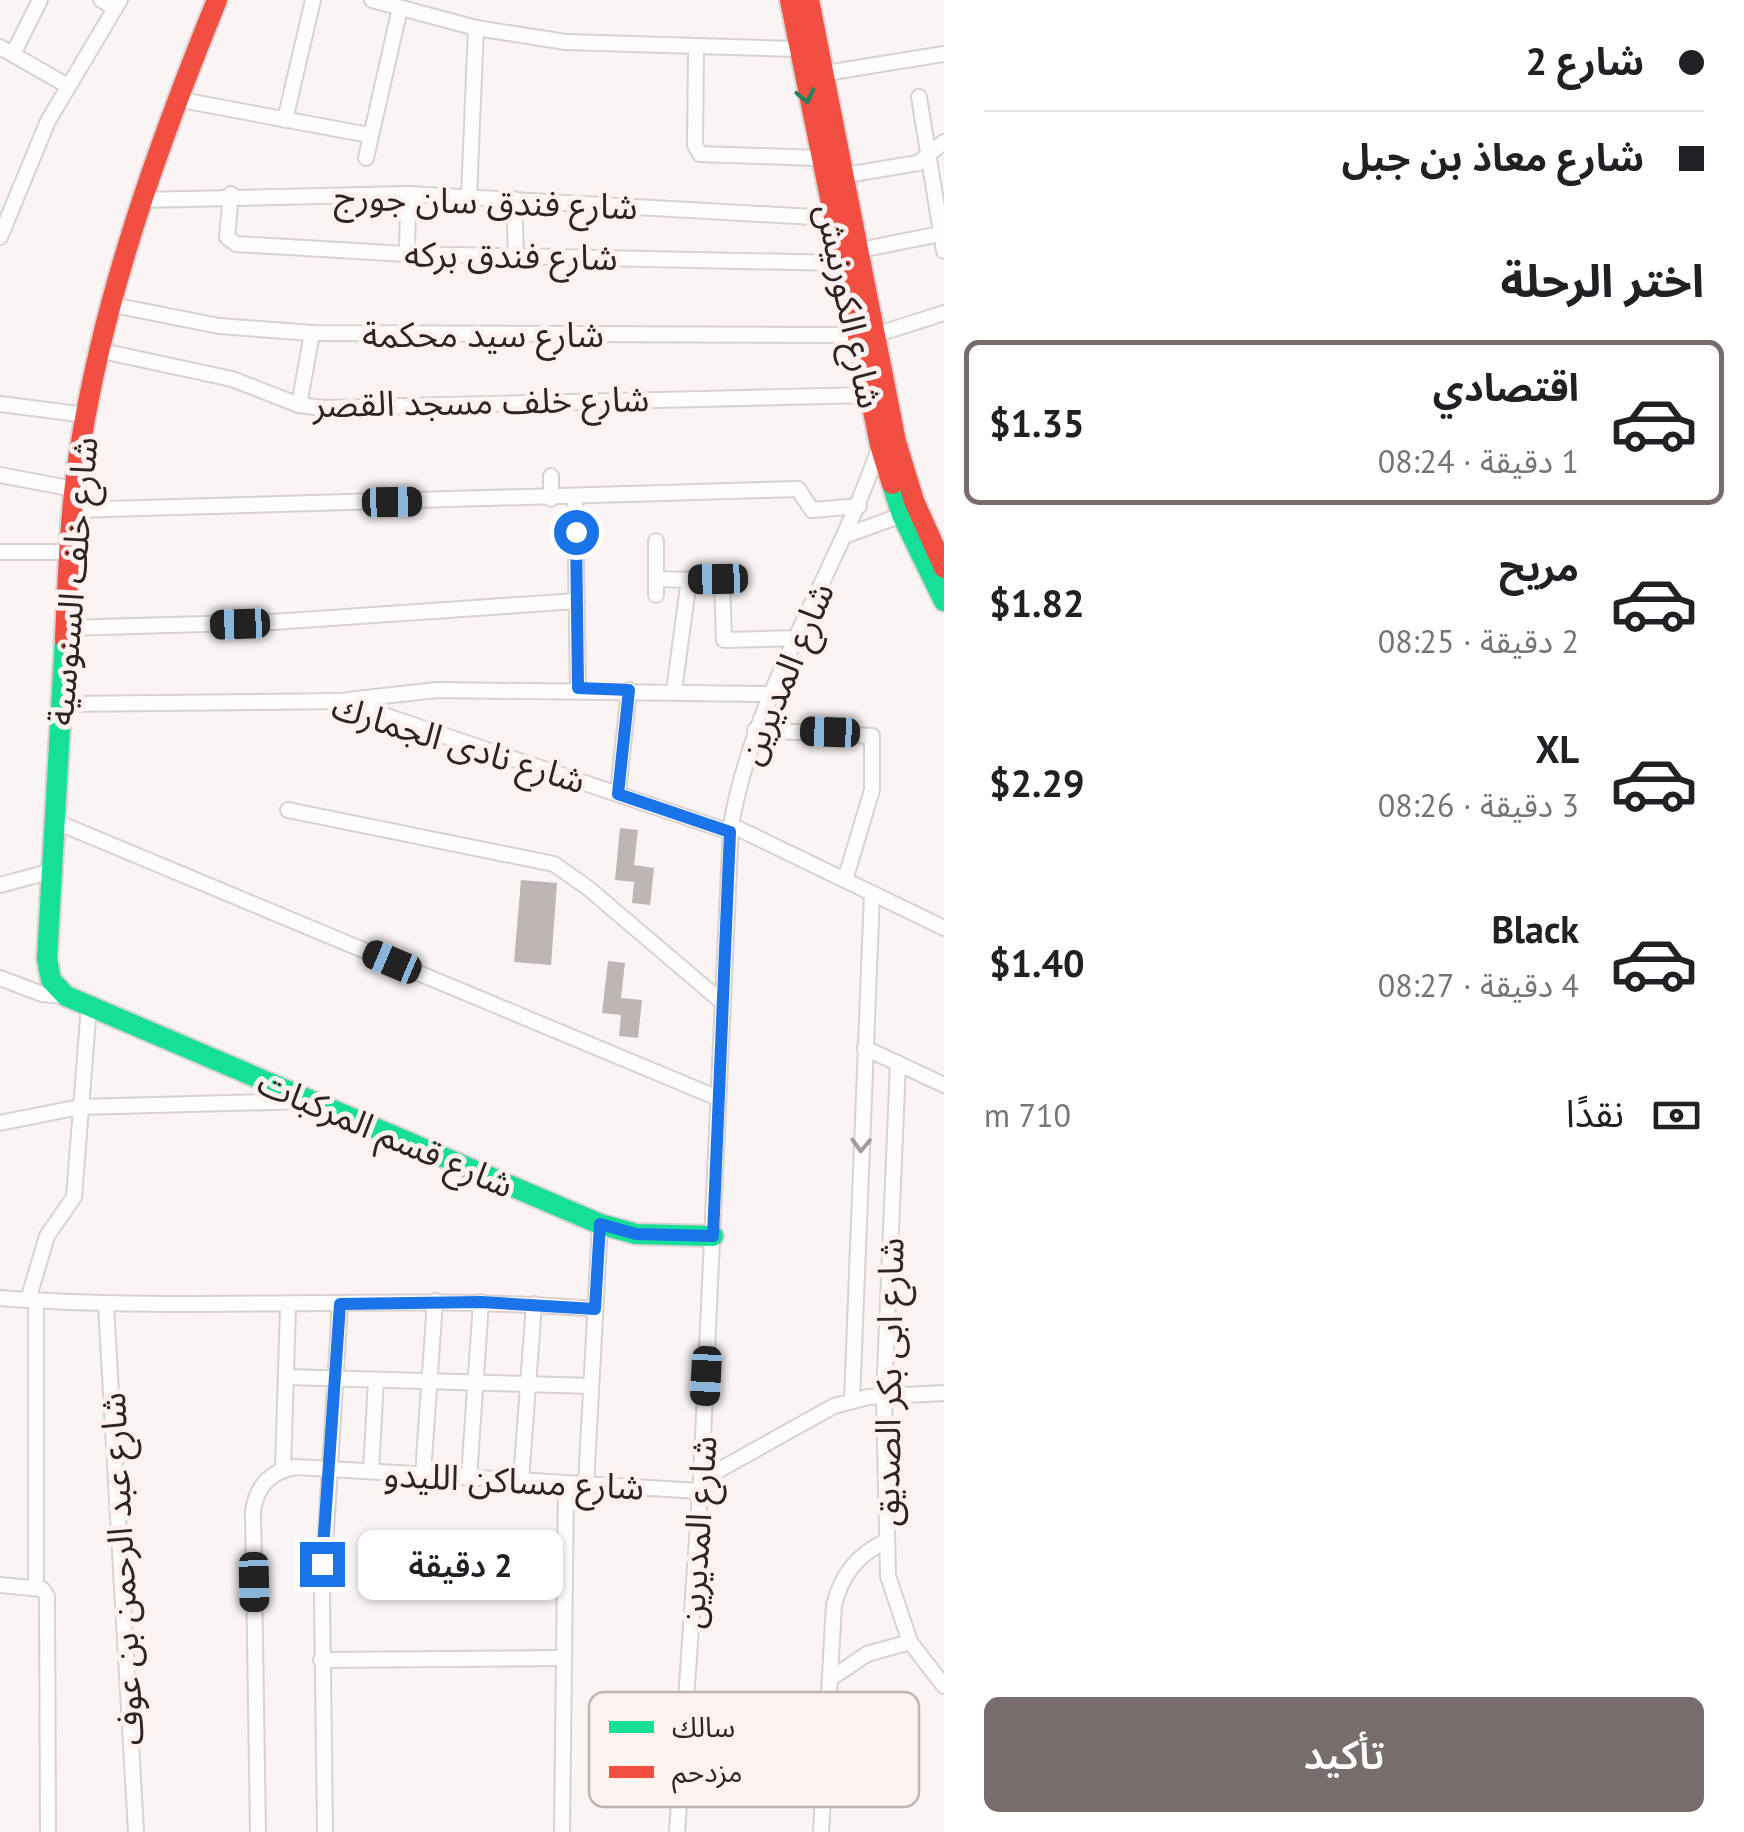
<!DOCTYPE html>
<html lang="ar">
<meta charset="utf-8">
<style>
:root{--surface:#fff;--page:#f2f2f2;--text:#202124;--muted:#757577;--line:#e0e0e0;--accent:#766d6c}
body{margin:0;font-family:"PT Sans","Noto Sans Arabic",sans-serif;background:var(--page);color:var(--text);direction:rtl;height:100vh;display:flex;flex-direction:column;font-size:38px;white-space:nowrap}
*{box-sizing:border-box;margin:0}
p{font-size:32px;color:var(--muted)}
.icon{flex:none;width:55px;height:55px;fill:none;stroke:currentColor;stroke-width:2;stroke-linecap:round;stroke-linejoin:round}
.map{position:relative;flex:1;overflow:hidden;direction:ltr}
.details{display:flex;flex-direction:column;background:var(--surface);width:800px}
.details>*{flex:none}
.guide{display:grid;align-content:center;height:220px;padding:0 40px;background:var(--surface)}
.end{position:absolute;width:45px;height:45px;margin:-22px;border:12px solid #1a73e8;background:#fff;box-shadow:0 0 0 5px #fff}
.from{border-radius:50%}
.bubble{position:absolute;height:70px;border-radius:15px;background:var(--surface);box-shadow:0 2px 8px #0004;font-size:32px;font-weight:600;line-height:70px;text-align:center;direction:rtl}
.car{position:absolute;width:30px;height:60px;margin:-30px -15px;border-radius:12px;box-shadow:0 0 8px 2px #0007;background:linear-gradient(#222 24%,#8ab4d8 0 40%,#222 0 76%,#8ab4d8 0 86%,#222 0)}
.guide b{display:flex;align-items:center;gap:35px;height:95px;font-size:38px}
.guide b+b{border-top:2px solid var(--line)}
.guide i{width:25px;height:25px;background:var(--text)}
ul{padding:0;list-style:none}
li{display:flex;align-items:center;gap:30px;height:165px;margin:0 20px 15px;padding:0 20px;border:5px solid transparent;border-radius:15px}
li div{flex:1}
li b{display:block;font-size:38px}
li em{font-style:normal;font-weight:600}
li.current{border-color:var(--accent)}
li>.icon{width:90px;height:90px;stroke-width:1.5}
h2{padding:0 40px;font-size:45px;line-height:120px}
.pay{display:flex;align-items:center;gap:25px;height:110px;padding:0 40px;font-size:38px}
.pay p{margin-inline-start:auto}
.action{display:flex;gap:20px;margin-top:auto;padding:20px 40px}
.action a{flex:1;height:115px;border-radius:15px;background:var(--accent);color:#fff;font-size:40px;font-weight:600;line-height:115px;text-align:center}
main{display:flex;flex:1;min-height:0}
.map>svg:first-child{display:block}
.building{fill:#beb6b5}
.lines{fill:none;stroke-linecap:round;stroke-linejoin:round}
.street-casing{stroke:#dad1d1;stroke-width:18}
.fast-casing{stroke:#dad1d1;stroke-width:24}
.jam-casing{stroke:#dad1d1;stroke-width:24}
.street{stroke:#fefdfd;stroke-width:14}
.fast{stroke:#16e098;stroke-width:20}
.jam{stroke:#f24e42;stroke-width:20}
.oneway{stroke:#22825d}
.oneway2{stroke:#a19b9a}
.route{stroke:#1a73e8;stroke-width:12}
.labels{text-anchor:middle;dominant-baseline:central;stroke-width:10;stroke-linejoin:round;paint-order:stroke}
.street-label{font-size:35px;fill:#2f2422;stroke:#fef2f0}
.key{fill:#fef2f0;stroke:#c0b4b2;stroke-width:2.5}
.key-label{font-size:28px;fill:#2f2422}
</style>
<main>
<section class="details">
<div class="guide">
<b><i class="from"></i>شارع 2</b>
<b><i></i>شارع معاذ بن جبل</b>
</div>
<h2>اختر الرحلة</h2>
<ul>
<li class="current"><svg class="icon" aria-label="car" viewBox="0 0 24 24"><path d="M5 17H2v-5l4-1 3-4h7l3 4 3 1v5h-3M9 17h6M6 11h13"/><circle cx="7" cy="17" r="2"/><circle cx="17" cy="17" r="2"/></svg><div><b>اقتصادي</b><p>1 دقيقة · 08:24</p></div><em>$1.35</em></li>
<li><svg class="icon" aria-label="car" viewBox="0 0 24 24"><path d="M5 17H2v-5l4-1 3-4h7l3 4 3 1v5h-3M9 17h6M6 11h13"/><circle cx="7" cy="17" r="2"/><circle cx="17" cy="17" r="2"/></svg><div><b>مريح</b><p>2 دقيقة · 08:25</p></div><em>$1.82</em></li>
<li><svg class="icon" aria-label="car" viewBox="0 0 24 24"><path d="M5 17H2v-5l4-1 3-4h7l3 4 3 1v5h-3M9 17h6M6 11h13"/><circle cx="7" cy="17" r="2"/><circle cx="17" cy="17" r="2"/></svg><div><b>XL</b><p>3 دقيقة · 08:26</p></div><em>$2.29</em></li>
<li><svg class="icon" aria-label="car" viewBox="0 0 24 24"><path d="M5 17H2v-5l4-1 3-4h7l3 4 3 1v5h-3M9 17h6M6 11h13"/><circle cx="7" cy="17" r="2"/><circle cx="17" cy="17" r="2"/></svg><div><b>Black</b><p>4 دقيقة · 08:27</p></div><em>$1.40</em></li>
</ul>
<div class="pay"><svg class="icon" aria-label="cash" viewBox="0 0 24 24"><path d="M3 7h18v10H3z"/><circle cx="12" cy="12" r="2"/></svg>نقدًا<p>710 m</p></div>
<div class="action"><a>تأكيد</a></div>
</section>
<div class="map">
<svg width="944" height="1832" viewBox="0 0 944 1832">
<rect width="100%" height="100%" fill="#faf4f4"/>
<g class="building">
<polygon points="620,828 638,830 634,865 654,868 650,905 632,903 634,882 615,880"/>
<polygon points="521,880 557,883 551,965 514,962"/>
<polygon points="608,961 625,963 621,998 642,1000 638,1038 619,1036 621,1015 602,1013"/>
</g>
<g class="lines">
<g class="street-casing">
<g id="street">
<polyline points="101,0 115,8"/>
<polyline points="372,0 476,28 566,42 797,49"/>
<polyline points="0,47 68,86"/>
<polyline points="696,48 695,145 700,154 819,158"/>
<polyline points="13,54 40,0"/>
<polyline points="820,74 944,54"/>
<polyline points="919,97 944,251"/>
<polyline points="176,99 369,135"/>
<polyline points="285,120 313,0"/>
<polyline points="366,158 400,8"/>
<polyline points="840,176 918,163 944,142"/>
<polyline points="231,194 227,237 236,244 407,254 841,263"/>
<polyline points="469,196 476,28"/>
<polyline points="514,199 516,256"/>
<polyline points="140,200 408,194 831,218"/>
<polyline points="0,237 48,121 120,0"/>
<polyline points="855,251 944,233"/>
<polyline points="407,254 408,194"/>
<polyline points="113,305 219,326 312,333 856,335"/>
<polyline points="872,336 944,313"/>
<polyline points="102,351 232,379 299,405 323,408 868,395"/>
<polyline points="0,404 86,415"/>
<polyline points="299,405 312,333"/>
<polyline points="0,475 74,489"/>
<polyline points="551,476 551,499"/>
<polyline points="575,498 578,688"/>
<polyline points="72,510 798,489 812,510 859,506"/>
<polyline points="847,535 902,515"/>
<polyline points="0,552 70,552"/>
<polyline points="656,579 722,581 724,640 797,638"/>
<polyline points="656,595 656,541"/>
<polyline points="65,628 273,622 577,601"/>
<polyline points="674,691 689,579"/>
<polyline points="348,700 436,690 770,694"/>
<polyline points="61,704 342,701 730,832"/>
<polyline points="755,730 872,736 872,790 845,880"/>
<polyline points="618,793 629,690"/>
<polyline points="288,810 554,864 588,888 722,1002"/>
<polyline points="54,821 718,1098"/>
<polyline points="731,825 944,928"/>
<polyline points="0,885 52,871"/>
<polyline points="0,978 42,994 66,996"/>
<polyline points="865,1048 944,1085"/>
<polyline points="898,1063 884,1396 888,1576 910,1642 944,1686"/>
<polyline points="0,1123 80,1107 306,1101"/>
<path d="M0 1298C198 1313 397 1293 595 1309"/>
<polyline points="28,1300 47,1236 74,1197 89,1006"/>
<polyline points="106,1306 136,1832"/>
<polyline points="286,1377 591,1386"/>
<polyline points="852,1400 872,893"/>
<polyline points="283,1469 288,1306"/>
<polyline points="371,1471 376,1380"/>
<polyline points="423,1474 435,1301"/>
<polyline points="469,1477 481,1302"/>
<polyline points="701,1480 834,1406 868,1397 944,1393"/>
<polyline points="521,1481 534,1304"/>
<polyline points="586,1484 600,1224"/>
<polyline points="0,1585 42,1589 47,1596 48,1832"/>
<polyline points="36,1588 36,1300"/>
<polyline points="321,1660 564,1658"/>
<polyline points="830,1679 867,1654 910,1642"/>
<path d="M258 1832 253 1511C257 1485 271 1471 296 1467L700 1491"/>
<polyline points="325,1832 322,1596 340,1304"/>
<polyline points="562,1832 566,1483"/>
<path d="M677 1832 701 1480 731 825C755 689 837 574 880 445"/>
<path d="M821 1832 834 1605C842 1574 857 1555 886 1541"/>
</g>
</g>
<g class="fast-casing">
<g id="fast">
<polyline points="892,484 902,515 944,601"/>
<polyline points="65,639 47,959 51,980 66,996 600,1224 636,1234 713,1236"/>
</g>
</g>
<g class="jam-casing">
<g id="jam">
<polyline points="790,0 880,445 892,484"/>
<polyline points="809,0 896,442 914,501 944,568"/>
<path d="M65 639C68 573 70 507 81 442 106 289 159 143 217 0"/>
</g>
</g>
<use href="#street" class="street"/>
<use href="#fast" class="fast"/>
<use href="#jam" class="jam"/>
</g>
<defs><path id="oneway-chevron" d="M-2-3.5L2.5 0L-2 3.5" fill="none" stroke-width="1.6" stroke-linecap="round" stroke-linejoin="round" transform="scale(2.5)"/></defs>
<use class="oneway" href="#oneway-chevron" transform="translate(806 96) rotate(78)"/>
<use class="oneway2" href="#oneway-chevron" transform="translate(861 1145) rotate(92)"/>
<g class="lines">
<polyline class="route" points="322,1564 340,1304 481,1302 595,1309 600,1224 636,1234 713,1236 730,832 618,794 629,690 578,688 576,532"/>
</g>
<g class="labels">
<g class="street-label">
<text transform="translate(486 201) rotate(2)">شارع فندق سان جورج</text>
<text transform="translate(511 255) rotate(1)">شارع فندق بركه</text>
<text transform="translate(850 306) rotate(78)">شارع الكورنيش</text>
<text x="483" y="334">شارع سيد محكمة</text>
<text transform="translate(481 401) rotate(-1)">شارع خلف مسجد القصر</text>
<text transform="translate(72 581) rotate(-85)">شارع خلف السنوسية</text>
<text transform="translate(785 673) rotate(-67)">شارع المديرين</text>
<text transform="translate(459 743) rotate(17)">شارع نادى الجمارك</text>
<text transform="translate(386 1133) rotate(23)">شارع قسم المركبات</text>
<text transform="translate(888 1382) rotate(-89)">شارع ابى بكر الصديق</text>
<text transform="translate(514 1480) rotate(3)">شارع مساكن الليدو</text>
<text transform="translate(697 1532) rotate(-86)">شارع المديرين</text>
<text transform="translate(121 1569) rotate(-93)">شارع عبد الرحمن بن عوف</text>
</g>
</g>
<rect x="589" y="1692" width="330" height="115" rx="15" class="key"/>
<rect x="609" y="1721" width="45" height="12" fill="#16e098"/>
<rect x="609" y="1766" width="45" height="12" fill="#f24e42"/>
<g class="key-label">
<text x="672" y="1737">سالك</text>
<text x="672" y="1782">مزدحم</text>
</g>
</svg>
<i class="end from" style="left:576px;top:532px"></i>
<i class="end" style="left:322px;top:1564px"></i>
<div class="bubble" style="left:358px;top:1530px;width:205px">2 دقيقة</div>
<i class="car" style="left:392px;top:502px;rotate:89deg"></i>
<i class="car" style="left:718px;top:579px;rotate:269deg"></i>
<i class="car" style="left:240px;top:624px;rotate:268deg"></i>
<i class="car" style="left:830px;top:732px;rotate:272deg"></i>
<i class="car" style="left:392px;top:962px;rotate:293deg"></i>
<i class="car" style="left:706px;top:1376px;rotate:183deg"></i>
<i class="car" style="left:254px;top:1582px;rotate:179deg"></i>
</div>
</main>
